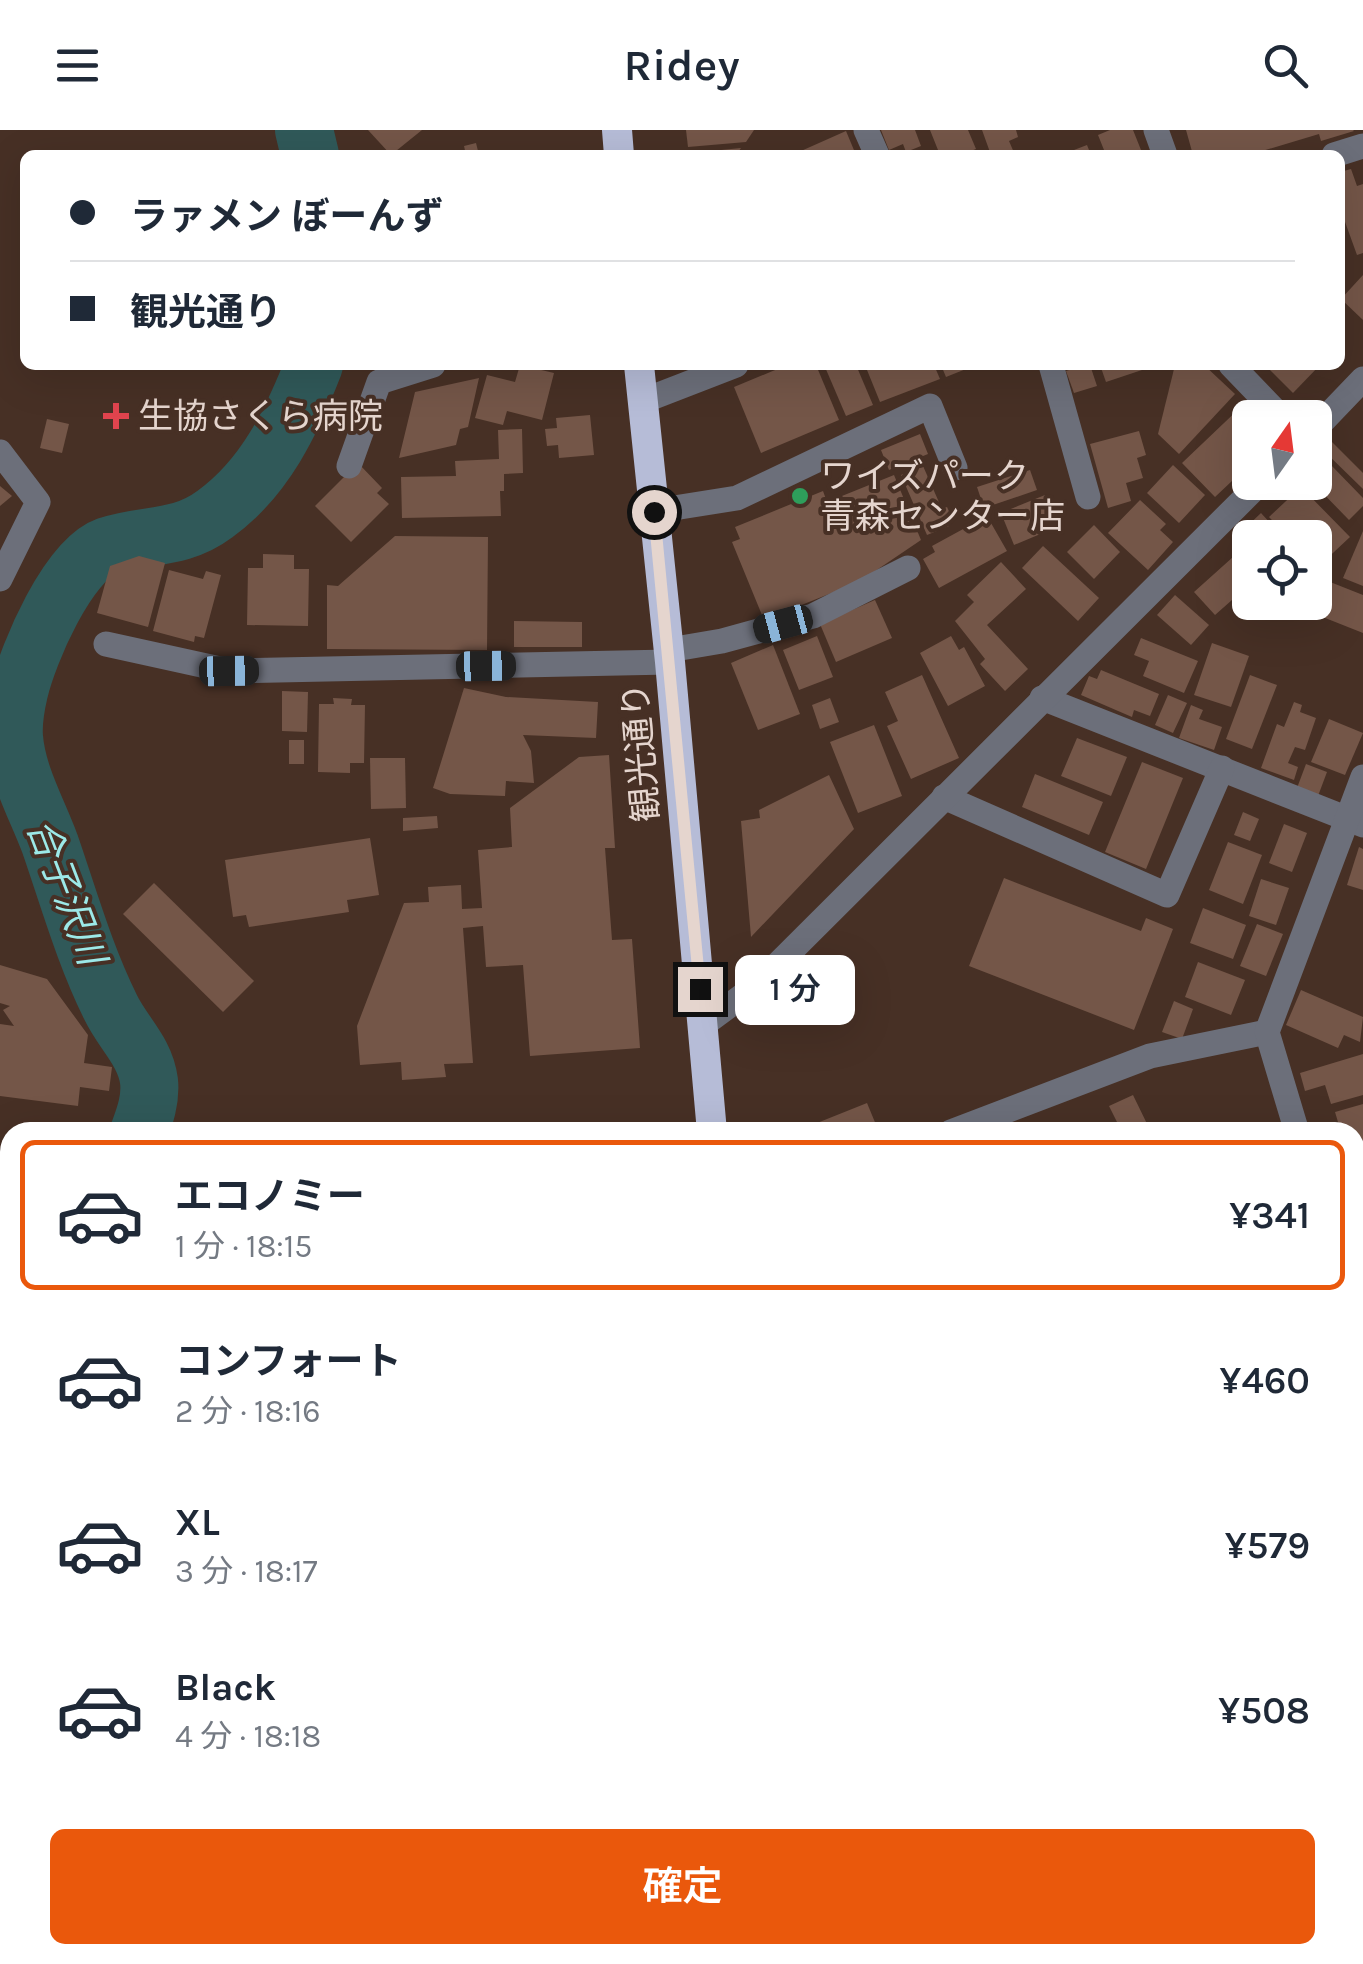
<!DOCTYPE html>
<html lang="ja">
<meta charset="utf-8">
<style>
:root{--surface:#fff;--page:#f2f2f3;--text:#1f2937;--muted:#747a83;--line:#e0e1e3;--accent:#ea580c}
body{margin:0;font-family:Karla,"Noto Sans JP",sans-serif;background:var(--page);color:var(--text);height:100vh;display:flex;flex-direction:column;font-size:38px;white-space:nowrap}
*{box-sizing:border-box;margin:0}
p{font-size:32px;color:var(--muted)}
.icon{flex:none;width:55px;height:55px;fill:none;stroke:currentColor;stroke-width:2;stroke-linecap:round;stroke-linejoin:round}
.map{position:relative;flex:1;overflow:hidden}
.drawer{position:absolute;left:0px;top:992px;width:1365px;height:842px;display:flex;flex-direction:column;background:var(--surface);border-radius:30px 30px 0 0;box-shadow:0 10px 40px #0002}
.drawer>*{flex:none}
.hud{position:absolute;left:20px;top:20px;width:1325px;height:220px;border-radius:15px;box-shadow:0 10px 40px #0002;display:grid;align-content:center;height:220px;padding:0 50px;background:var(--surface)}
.needle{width:65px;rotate:14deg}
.buttons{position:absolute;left:1232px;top:270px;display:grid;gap:20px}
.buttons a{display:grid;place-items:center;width:100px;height:100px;border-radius:15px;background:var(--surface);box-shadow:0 10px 40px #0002;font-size:50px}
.end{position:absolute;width:45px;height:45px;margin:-22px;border:12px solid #e5d5ce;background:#111;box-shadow:0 0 0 5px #111}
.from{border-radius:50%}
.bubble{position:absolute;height:70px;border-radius:15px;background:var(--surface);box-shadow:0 10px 40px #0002;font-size:32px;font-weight:600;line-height:70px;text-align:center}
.car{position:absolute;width:30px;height:60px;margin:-30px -15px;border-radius:12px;box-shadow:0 0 8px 2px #0007;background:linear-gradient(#222 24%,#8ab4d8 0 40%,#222 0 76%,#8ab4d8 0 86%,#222 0)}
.hud b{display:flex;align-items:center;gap:35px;height:95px;font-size:38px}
.hud b+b{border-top:2px solid var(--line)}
.hud i{width:25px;height:25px;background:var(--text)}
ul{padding:18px 0 0;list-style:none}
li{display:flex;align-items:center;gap:30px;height:150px;margin:0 20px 15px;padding:0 30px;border:5px solid transparent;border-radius:15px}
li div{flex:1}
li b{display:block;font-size:38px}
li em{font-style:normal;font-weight:600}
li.selected{border-color:var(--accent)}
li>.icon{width:90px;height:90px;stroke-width:1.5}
.button{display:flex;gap:20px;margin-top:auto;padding:20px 50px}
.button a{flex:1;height:115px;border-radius:15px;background:var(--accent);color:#fff;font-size:40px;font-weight:600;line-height:115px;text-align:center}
header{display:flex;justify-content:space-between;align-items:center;height:130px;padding:0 50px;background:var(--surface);font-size:45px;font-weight:600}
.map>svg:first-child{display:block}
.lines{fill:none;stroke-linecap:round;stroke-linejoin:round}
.stream{stroke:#305959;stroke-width:10}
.river{stroke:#305959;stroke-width:58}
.building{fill:#745648}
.minor{stroke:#6c6f7a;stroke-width:25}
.highway{stroke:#b6bcd7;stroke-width:30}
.route{stroke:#e5d5ce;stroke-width:12}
.health-dot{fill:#e0444e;stroke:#473025;stroke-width:4}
.leisure-dot{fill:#2e9e5b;stroke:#473025;stroke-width:4}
.labels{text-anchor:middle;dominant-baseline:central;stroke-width:8;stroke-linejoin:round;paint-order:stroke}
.poi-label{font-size:35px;fill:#e5d5ce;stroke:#473025;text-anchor:start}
.street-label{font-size:35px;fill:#e5d5ce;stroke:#473025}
.water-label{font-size:38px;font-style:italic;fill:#9ce9e8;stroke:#473025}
</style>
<header><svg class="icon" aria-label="menu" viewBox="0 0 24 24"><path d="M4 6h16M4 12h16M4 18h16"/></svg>Ridey<svg class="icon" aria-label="search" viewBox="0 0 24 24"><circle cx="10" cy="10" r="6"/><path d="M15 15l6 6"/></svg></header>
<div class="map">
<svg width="1363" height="1834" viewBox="0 0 1363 1834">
<rect width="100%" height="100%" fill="#473025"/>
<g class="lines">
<polyline class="stream" points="45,1834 45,1825"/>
<g class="river">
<polyline points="304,0 310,25"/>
<path d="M139 1002C145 986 151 969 149 951 145 921 123 903 111 878 85 826 69 769 50 714 37 679 17 645 14 607 13 593 16 575 19 562 28 523 68 430 107 416 145 403 179 411 215 384 265 348 292 291 314 235"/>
<polyline points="0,1761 10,1765"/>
<polyline points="205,1825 216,1834"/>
<polyline points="582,1825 590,1834"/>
<polyline points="437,1834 453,1825"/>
</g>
</g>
<g class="building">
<polygon points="368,0 422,0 391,25"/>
<polygon points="686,0 754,0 746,12 688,17"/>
<polygon points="881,0 915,0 921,16 906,22 903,14 889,20"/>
<polygon points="930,0 968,0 976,19 961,25 940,25"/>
<polygon points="982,0 1016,0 1018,7 1009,11 1015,25 991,25"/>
<polygon points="1110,0 1133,0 1143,25 1106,25 1098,5"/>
<polygon points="1186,0 1353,0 1354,1 1321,11 1319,4 1249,25 1193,25"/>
<polygon points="846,1 856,25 792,25"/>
<polygon points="476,13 479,25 466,25 464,16"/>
<polygon points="1087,15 1091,25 1061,25"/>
<polygon points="741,18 736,25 701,25 701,22"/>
<polygon points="1351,39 1357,56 1363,54 1363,123 1357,125 1340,78 1340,42"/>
<polygon points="1363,145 1363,190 1341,169"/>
<polygon points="520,235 554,243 542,290 507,281 503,295 475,288 487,245 515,252"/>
<polygon points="787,235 816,235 839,290 761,323 734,257"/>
<polygon points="829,235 856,235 873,275 846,286 825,237"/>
<polygon points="865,235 934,235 940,249 880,272"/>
<polygon points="941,235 976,235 946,247"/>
<polygon points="1085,235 1090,235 1097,256 1074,263 1066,241"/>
<polygon points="1100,235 1154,235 1154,236 1106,252"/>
<polygon points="1175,235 1204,235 1235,264 1179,324 1158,304"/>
<polygon points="1265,235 1320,235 1293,263"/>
<polygon points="479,248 468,297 460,299 456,315 399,328 415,262"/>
<polygon points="1245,273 1258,288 1250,288 1250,334 1215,367 1182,333"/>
<polygon points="590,285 594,325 559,328 558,315 547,316 545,299 557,298 556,288"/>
<polygon points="47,289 69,294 62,323 40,318"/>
<polygon points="522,299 523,343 504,344 504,361 500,361 501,386 402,388 401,347 456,346 455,331 499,329 498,300"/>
<polygon points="1139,301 1146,325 1137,328 1143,348 1126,353 1131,371 1108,378 1090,314"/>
<polygon points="920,304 928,324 889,340 881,320"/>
<polygon points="1329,309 1363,343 1363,359 1321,318"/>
<polygon points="358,333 382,358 377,363 389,374 351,412 315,376"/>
<polygon points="1330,334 1363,368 1363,376 1349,390 1312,352"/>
<polygon points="1173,335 1205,365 1179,393 1147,363"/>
<polygon points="923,336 942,379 947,377 952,388 946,390 949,396 927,405 901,345"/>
<polygon points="1030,340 1037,360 984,378 977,357"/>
<polygon points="894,345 921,410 859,452 764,490 732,412 740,409 735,397 823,361 827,372"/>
<polygon points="0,356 12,366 0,376"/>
<polygon points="1301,357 1350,407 1318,437 1315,434 1315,408 1289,408 1269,387"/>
<polygon points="1045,365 1057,397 1014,415 1001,383"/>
<polygon points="1140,370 1166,394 1160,400 1173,412 1148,440 1108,403"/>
<polygon points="1261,383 1284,408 1250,408 1250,417 1238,405"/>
<polygon points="987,386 1007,421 939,458 923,429 935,422 932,416"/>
<polygon points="1094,395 1120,422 1094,449 1067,422"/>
<polygon points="1363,401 1363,456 1343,448"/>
<polygon points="395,406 488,407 487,520 327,519 327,455 338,456"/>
<polygon points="1043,416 1099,468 1078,491 1022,438"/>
<polygon points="263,424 294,425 294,439 309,439 308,496 247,495 248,438 263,438"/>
<polygon points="139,426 165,433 148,497 97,483 110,436"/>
<polygon points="1233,427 1250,450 1250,468 1243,475 1232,470 1215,485 1194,462"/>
<polygon points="1001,432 1026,459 987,495 1028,539 1005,561 980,534 985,529 955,491 974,472 967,465"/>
<polygon points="169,440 203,449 206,441 221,445 204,508 195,506 194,512 153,501"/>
<polygon points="1315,446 1363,465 1363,503 1300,478 1302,472 1315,472"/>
<polygon points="1175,465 1209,495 1191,515 1157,485"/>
<polygon points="875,470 892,508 836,532 820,494"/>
<polygon points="514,491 582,492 582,517 514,517"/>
<polygon points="817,506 833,547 799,560 783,520"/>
<polygon points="951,506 959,520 964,517 985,556 948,576 920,523"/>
<polygon points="1141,508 1198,531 1184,563 1143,546 1149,531 1134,525"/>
<polygon points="1212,513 1249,526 1231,577 1194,565"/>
<polygon points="773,515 800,584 758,600 731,533"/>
<polygon points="1101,540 1159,564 1150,586 1134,580 1132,587 1081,565 1089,546 1097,549"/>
<polygon points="922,545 959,628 911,649 887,596 898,591 885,562"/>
<polygon points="1250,545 1277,555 1252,619 1226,609"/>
<polygon points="464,558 506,567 598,572 596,608 523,605 531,621 534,653 506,651 505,666 450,664 433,658"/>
<polygon points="282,561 308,562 307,602 282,601"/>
<polygon points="1168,565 1187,573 1173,603 1155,595"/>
<polygon points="333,568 352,569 351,575 365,575 364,633 350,633 350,643 318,642 319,574 334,574"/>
<polygon points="830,568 839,592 820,599 812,575"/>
<polygon points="1294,572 1302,575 1300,582 1316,588 1305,620 1295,617 1288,633 1298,637 1294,650 1261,638 1277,594 1284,597"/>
<polygon points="1191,575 1203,580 1199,589 1222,597 1214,620 1179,608"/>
<polygon points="1329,589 1363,603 1345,645 1311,632"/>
<polygon points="874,595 902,666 858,683 830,612"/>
<polygon points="1077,608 1127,627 1111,666 1061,646"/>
<rect x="289" y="610" width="15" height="24"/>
<polygon points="609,625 615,718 605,718 612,810 632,809 640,918 530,926 523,835 486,837 483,796 463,798 473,933 444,934 446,947 402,950 401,932 360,935 357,896 404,773 429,772 428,757 461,755 462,779 482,778 478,720 512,717 510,678 579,627"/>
<polygon points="370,628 405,628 406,678 371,679"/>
<polygon points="1142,632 1183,648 1146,739 1105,722"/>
<polygon points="1306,634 1327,642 1318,666 1297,658"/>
<polygon points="1035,644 1103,672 1089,705 1022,677"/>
<polygon points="829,645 854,699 751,807 741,691 760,688 759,680"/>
<polygon points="1243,682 1259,689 1250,711 1234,705"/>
<polygon points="437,686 438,698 403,701 403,688"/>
<polygon points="1284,694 1307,703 1292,742 1269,733"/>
<polygon points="370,708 379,765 347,770 349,782 249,797 246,785 233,787 225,730"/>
<polygon points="1228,712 1262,725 1243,774 1209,760"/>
<polygon points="1359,717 1363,719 1363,760 1347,755"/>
<polygon points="1004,748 1141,801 1146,788 1173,799 1134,900 969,836"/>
<polygon points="1261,749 1289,758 1276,795 1249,786"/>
<polygon points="154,753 254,851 223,882 123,784"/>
<polygon points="1203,778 1246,795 1233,829 1190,813"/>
<polygon points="1257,794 1283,804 1266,846 1240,836"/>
<polygon points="1198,832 1245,850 1231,885 1185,867"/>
<polygon points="0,835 47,849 88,905 84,933 112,937 109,961 80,957 78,976 0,966 0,894 14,896 3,880 10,876 0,873"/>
<polygon points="1301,860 1363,887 1360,912 1344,905 1338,918 1286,895"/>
<polygon points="1174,871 1193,879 1182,909 1162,902"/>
<polygon points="1363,924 1363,965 1331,974 1325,955 1305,961 1300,943"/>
<polygon points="1133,965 1151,1002 1105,1002 1119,996 1109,976"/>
<polygon points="867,973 879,1002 815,1002 812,995"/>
<polygon points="1363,974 1363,1010 1355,1012 1355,1002 1341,1002 1335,982"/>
<polygon points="1363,1018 1363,1059 1355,1061 1355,1020"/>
<polygon points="0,1029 10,1030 10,1210 6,1250 0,1249"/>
<polygon points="1363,1067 1363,1094 1362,1094 1355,1069"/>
<polygon points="1363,1111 1363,1147 1362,1147 1355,1114"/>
<polygon points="1363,1414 1363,1499 1355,1502 1355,1417"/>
<polygon points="1363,1505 1363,1536 1355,1539 1355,1508"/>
<polygon points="1363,1545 1363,1587 1355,1590 1355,1548"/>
<polygon points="1363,1692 1363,1733 1355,1736 1355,1694"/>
<polygon points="1363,1797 1363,1834 1355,1834 1353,1825 1355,1799"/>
<rect x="80" y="1825" width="34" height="9"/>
<polygon points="641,1825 726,1825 727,1834 649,1834 648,1829 641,1830"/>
<polygon points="998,1825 1186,1825 1188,1830 1197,1825 1323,1825 1328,1834 982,1834"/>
<rect x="150" y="1826" width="20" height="8"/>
</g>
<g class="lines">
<g class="minor">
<polyline points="866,0 877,25"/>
<polyline points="1156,0 1165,25"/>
<polyline points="1334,25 1363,16"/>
<polyline points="1051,235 1088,367"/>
<polyline points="1231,235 1282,288"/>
<polyline points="643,271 736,235"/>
<polyline points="1315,299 1363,249"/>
<polyline points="0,322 38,372 0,449"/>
<polyline points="349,336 379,252 433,235"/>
<polyline points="655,381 737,368 930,276 955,338"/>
<polyline points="106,514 229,541 670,532"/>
<polyline points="669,520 722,511 813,486 908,438"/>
<polyline points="1042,568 1363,695"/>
<polyline points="944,667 1167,765 1222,638"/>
<polyline points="703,895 757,855 1261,352"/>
<polyline points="951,1002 1150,926 1267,902"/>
<polyline points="1297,1002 1267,902 1363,647"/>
<polyline points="1355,1179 1363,1203"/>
<polyline points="1355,1281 1363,1279"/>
<polyline points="0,1484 10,1484"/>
<polyline points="0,1530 10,1531"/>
<polyline points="1355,1638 1363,1635"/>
</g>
<g class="highway">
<polyline points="617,0 619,25"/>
<polyline points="639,235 670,532 712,1002"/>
<polyline points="784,1825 785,1834"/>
</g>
</g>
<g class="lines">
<polyline class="route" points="654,382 700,859"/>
</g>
<path class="health-dot" d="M111 271h10v10h10v10h-10v10h-10v-10h-10v-10h10z"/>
<circle class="leisure-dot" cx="800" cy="366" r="10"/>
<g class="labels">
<g class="poi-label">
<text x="138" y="286">生協さくら病院</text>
<text x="820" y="346">ワイズパーク<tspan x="820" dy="40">青森センター店</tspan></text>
</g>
<g class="street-label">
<text transform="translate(641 622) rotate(-95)">観光通り</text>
</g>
<g class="water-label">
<text transform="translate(66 762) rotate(69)">合子沢川</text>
</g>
</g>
</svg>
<div class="buttons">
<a><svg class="needle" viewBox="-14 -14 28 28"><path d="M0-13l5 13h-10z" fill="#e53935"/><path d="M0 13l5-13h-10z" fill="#747a83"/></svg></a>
<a><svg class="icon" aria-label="locate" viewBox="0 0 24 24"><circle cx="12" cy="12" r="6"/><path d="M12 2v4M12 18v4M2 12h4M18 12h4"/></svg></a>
</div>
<i class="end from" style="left:654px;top:382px"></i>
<i class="end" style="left:700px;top:859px"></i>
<div class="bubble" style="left:735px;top:825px;width:120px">1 分</div>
<i class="car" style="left:783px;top:494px;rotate:255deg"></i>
<i class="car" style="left:486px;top:536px;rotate:89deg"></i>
<i class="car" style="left:229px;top:541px;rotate:89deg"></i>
<div class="hud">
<b><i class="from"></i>ラァメン ぼーんず</b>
<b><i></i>観光通り</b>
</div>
<section class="drawer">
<ul>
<li class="selected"><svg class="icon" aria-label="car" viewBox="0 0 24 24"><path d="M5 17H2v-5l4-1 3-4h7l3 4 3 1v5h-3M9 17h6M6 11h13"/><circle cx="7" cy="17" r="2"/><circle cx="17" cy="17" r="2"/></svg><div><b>エコノミー</b><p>1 分 · 18:15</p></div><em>¥341</em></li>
<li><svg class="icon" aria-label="car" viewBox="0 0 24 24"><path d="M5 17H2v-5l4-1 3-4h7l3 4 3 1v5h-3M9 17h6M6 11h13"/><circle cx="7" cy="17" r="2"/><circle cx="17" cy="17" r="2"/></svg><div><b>コンフォート</b><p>2 分 · 18:16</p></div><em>¥460</em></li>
<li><svg class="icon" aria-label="car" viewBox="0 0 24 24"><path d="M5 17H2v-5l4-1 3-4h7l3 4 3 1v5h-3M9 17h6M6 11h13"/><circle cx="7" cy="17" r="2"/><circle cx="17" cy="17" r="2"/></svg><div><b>XL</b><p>3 分 · 18:17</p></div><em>¥579</em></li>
<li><svg class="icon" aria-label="car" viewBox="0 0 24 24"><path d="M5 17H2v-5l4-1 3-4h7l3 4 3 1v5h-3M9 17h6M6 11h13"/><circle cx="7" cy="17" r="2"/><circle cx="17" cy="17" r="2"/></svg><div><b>Black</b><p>4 分 · 18:18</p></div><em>¥508</em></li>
</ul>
<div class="button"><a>確定</a></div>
</section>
</div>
